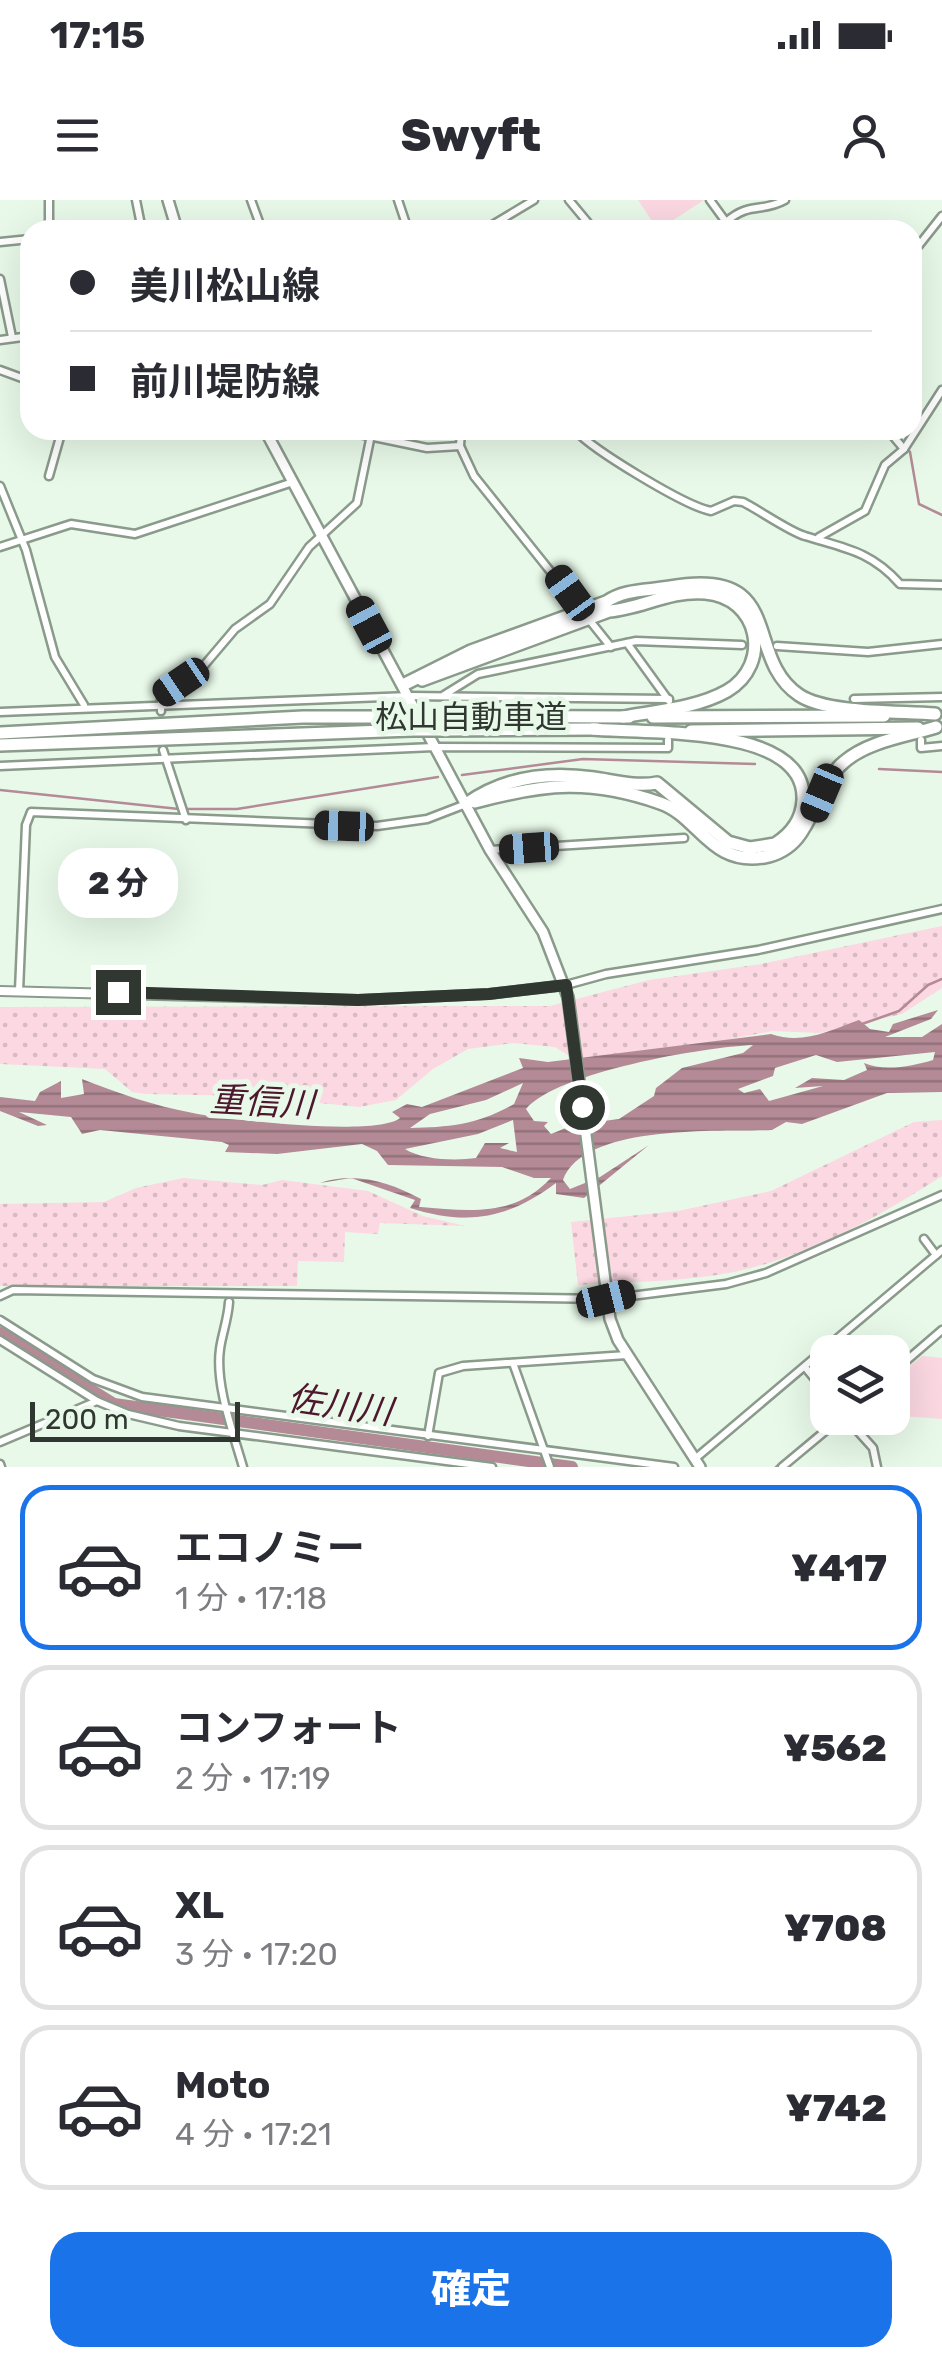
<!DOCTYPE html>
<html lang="ja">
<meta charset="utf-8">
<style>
:root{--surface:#fff;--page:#f2f2f3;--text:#2b2b33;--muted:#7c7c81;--line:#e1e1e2;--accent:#1a73e8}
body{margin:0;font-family:Rubik,"Noto Sans JP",sans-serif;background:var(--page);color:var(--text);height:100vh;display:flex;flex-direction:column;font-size:38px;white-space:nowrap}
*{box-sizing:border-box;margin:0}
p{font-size:32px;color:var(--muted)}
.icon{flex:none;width:55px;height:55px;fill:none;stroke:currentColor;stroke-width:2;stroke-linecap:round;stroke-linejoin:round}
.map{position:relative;height:1267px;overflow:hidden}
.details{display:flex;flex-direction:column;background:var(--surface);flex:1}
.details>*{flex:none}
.banner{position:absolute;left:20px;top:20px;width:902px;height:220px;border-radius:30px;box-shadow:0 10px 40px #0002;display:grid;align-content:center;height:220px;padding:0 50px;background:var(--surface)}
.controls{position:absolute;left:810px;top:1135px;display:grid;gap:20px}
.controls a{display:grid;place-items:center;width:100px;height:100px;border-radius:20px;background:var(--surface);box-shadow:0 10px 40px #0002;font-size:50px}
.scale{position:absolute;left:30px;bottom:25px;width:210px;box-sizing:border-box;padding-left:10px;border:5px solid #303630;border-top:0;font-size:28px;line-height:35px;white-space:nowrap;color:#303630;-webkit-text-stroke:8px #e8f9e9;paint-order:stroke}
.end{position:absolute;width:45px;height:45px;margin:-22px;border:12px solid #303630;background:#fff;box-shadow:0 0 0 5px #fff}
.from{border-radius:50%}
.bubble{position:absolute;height:70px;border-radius:30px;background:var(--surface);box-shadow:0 10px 40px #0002;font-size:32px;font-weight:800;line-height:70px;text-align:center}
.car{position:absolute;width:30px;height:60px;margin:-30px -15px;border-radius:12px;box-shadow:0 0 8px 2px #0007;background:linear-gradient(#222 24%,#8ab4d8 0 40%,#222 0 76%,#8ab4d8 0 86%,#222 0)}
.banner b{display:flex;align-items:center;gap:35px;height:95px;font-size:38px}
.banner b+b{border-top:2px solid var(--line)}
.banner i{width:25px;height:25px;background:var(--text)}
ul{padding:18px 0 0;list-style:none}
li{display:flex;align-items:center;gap:30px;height:165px;margin:0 20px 15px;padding:0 30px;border:5px solid var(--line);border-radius:30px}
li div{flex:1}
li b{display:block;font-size:38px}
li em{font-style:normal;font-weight:800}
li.current{border-color:var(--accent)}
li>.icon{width:90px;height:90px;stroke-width:1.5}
.action{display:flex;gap:20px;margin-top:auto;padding:20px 50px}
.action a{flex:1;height:115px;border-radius:30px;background:var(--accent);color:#fff;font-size:40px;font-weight:800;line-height:115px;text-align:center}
.status{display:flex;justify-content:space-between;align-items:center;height:70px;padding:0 50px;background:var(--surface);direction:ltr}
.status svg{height:28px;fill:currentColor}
header{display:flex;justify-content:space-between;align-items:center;height:130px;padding:0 50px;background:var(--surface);font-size:45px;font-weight:800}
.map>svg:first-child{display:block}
.grass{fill:url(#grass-dots)}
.green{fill:#fbd8e2}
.water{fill:url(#water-rules);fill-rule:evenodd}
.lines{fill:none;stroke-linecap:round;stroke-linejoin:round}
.stream{stroke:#b48a97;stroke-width:2.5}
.river{stroke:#b48a97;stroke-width:12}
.minor-tunnel{stroke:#c3d2c4;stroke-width:6;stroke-dasharray:6 3;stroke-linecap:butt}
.minor-casing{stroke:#8a9a8b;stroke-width:11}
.tertiary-casing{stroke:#8a9a8b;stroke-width:12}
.secondary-casing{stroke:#8a9a8b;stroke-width:14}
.motorway-casing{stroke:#8a9a8b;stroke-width:16}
.minor{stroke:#fff;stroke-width:6}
.tertiary{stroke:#fff;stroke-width:8}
.secondary{stroke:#fff;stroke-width:9}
.motorway{stroke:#fff;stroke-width:11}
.motorway-bridge-casing{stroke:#8a9a8b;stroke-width:16;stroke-linecap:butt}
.motorway-bridge{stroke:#fff;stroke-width:11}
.route{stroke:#303630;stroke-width:12}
.labels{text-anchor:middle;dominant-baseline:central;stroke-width:10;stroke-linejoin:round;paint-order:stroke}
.street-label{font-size:32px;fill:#303630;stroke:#e8f9e9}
.water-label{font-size:35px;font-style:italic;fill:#4d172d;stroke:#e8f9e9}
</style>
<div class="status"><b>17:15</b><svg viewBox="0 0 49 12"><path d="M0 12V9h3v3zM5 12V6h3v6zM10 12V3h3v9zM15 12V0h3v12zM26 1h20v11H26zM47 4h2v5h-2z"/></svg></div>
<header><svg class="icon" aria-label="menu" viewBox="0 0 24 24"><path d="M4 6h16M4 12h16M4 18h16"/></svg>Swyft<svg class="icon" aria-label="person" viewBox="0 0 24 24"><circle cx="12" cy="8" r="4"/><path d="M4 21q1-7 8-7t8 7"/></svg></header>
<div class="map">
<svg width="942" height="1267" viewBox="0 0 942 1267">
<defs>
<pattern id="grass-dots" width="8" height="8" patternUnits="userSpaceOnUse" patternTransform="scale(2.5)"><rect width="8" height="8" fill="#fbd8e2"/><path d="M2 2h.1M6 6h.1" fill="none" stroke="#d7bac2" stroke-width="1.8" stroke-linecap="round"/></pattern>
<pattern id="water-rules" width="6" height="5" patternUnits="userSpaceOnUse" patternTransform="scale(2.5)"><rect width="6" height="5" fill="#b48a97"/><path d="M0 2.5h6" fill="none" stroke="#93727c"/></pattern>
</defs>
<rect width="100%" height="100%" fill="#e8f9e9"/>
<g class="grass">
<polygon points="942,726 942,788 902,814 820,833 772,831 587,867 555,847 513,843 468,849 433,869 396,900 359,907 252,896 146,894 132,892 105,869 0,864 0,807 550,806 649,780 761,764"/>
<path d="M942 920V976C876 1019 796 1063 717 1075 672 1082 624 1082 578 1085L571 1022 678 1011 771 991 914 922Z"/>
<polygon points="183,978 262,985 282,980 368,991 423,1016 465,1026 380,1023 378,1034 345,1032 344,1062 298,1061 297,1086 0,1086 0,1004 104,1002 136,988"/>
</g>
<g class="green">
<polygon points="638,0 704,0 658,30"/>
<polygon points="922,1156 942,1158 942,1219 900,1216 893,1206 893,1180"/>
</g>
<path class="water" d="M938 810 931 819 885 837H922L942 824V892L887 893 802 924 786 922 772 930C720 932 584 923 563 980L570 989 600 977 649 945 584 998 556 994V983C508 1019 468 1026 410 1008L415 1000 351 978 320 983C354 971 390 982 421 999L419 1007C472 1011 514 1017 551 978H534L502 967 388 965 377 951 362 944 277 954 225 952 229 945 222 942 100 930 82 934 71 917 19 912 47 925 38 926 0 911V897L35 901 40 892 61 881V898L84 894 82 879C118 893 154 906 193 913 228 920 377 937 400 918L392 912 407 904 422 907 523 868 519 858 548 862 771 834C802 845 829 831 859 820L870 829 889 832 893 824ZM753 845 743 853 682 868 656 888 654 896 619 919 573 925 551 934 544 926 548 922 534 921 526 909C557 872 704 847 753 845ZM935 852 933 860C913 866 884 872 864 863L867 870 844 880 812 878 795 888 823 886 769 901 760 889 744 893 738 889 773 876 775 868 816 855 837 862ZM523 883 514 904C477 925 449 927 410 928L430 914 486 900ZM513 920 517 952 500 948 509 943H485L476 958C456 961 422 960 405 949L478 934Z"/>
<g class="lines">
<g class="stream">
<polyline points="893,230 910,252 919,304 942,315"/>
<polyline points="879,569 942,572"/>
<polyline points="462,575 583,559 755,564"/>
<polyline points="0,590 179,609"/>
<polyline points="187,609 237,609 438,577"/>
<polyline points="862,824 899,811 928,785 942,779"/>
<polyline points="892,1168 942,1126"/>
<polyline points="776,1267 834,1218"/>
</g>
<polyline class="river" points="0,1133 114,1204 572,1267"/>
<polyline class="minor-tunnel" points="161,511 163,550"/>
<g class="minor-casing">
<g id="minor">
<polyline points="49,0 49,30"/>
<polyline points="136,0 142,30"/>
<polyline points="251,0 262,30"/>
<polyline points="398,0 408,30"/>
<polyline points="569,0 594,30"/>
<polyline points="710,0 726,22"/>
<polyline points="484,30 534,0"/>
<path d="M732 30 726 22C750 1 762 13 785 0"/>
<polyline points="0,42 30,39"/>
<polyline points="912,54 942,16"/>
<polyline points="0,79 12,137"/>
<polyline points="0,140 30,136"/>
<polyline points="0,170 30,181"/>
<polyline points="340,230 427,248 460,246"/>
<polyline points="461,230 460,246 474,276 611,447"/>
<path d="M575 230C593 250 685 306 711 311L734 301 743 302C759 310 790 332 805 336 844 348 871 351 900 384L942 385"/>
<polyline points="888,230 904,249"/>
<polyline points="49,276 62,230"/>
<polyline points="0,286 26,350 55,457 84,505"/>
<polyline points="819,337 865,311 885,265 904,249 942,190"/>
<polyline points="0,347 71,324 135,334 293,282"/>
<polyline points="627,443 669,501"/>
<polyline points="777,446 868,452 942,444"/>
<polyline points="444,495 478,474 636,441 742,445"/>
<polyline points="854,499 942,497"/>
<polyline points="161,511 161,496 201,469 235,429 270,404 309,347 357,303 372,230"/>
<polyline points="0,512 410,496 669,499"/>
<polyline points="921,540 921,548 942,546"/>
<polyline points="163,550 186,620"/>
<polyline points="0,566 434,547 668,548 668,540"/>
<polyline points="490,650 684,638"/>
<polyline points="566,785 606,774 758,750 942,709"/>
<polyline points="19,791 26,625 31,612 377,626 427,619 466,604"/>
<polyline points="924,1039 936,1055"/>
<polyline points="0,1096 13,1090 607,1099 726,1084 766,1073 942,995"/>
<path d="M229 1102C228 1119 222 1134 220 1149 215 1185 233 1232 243 1267"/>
<polyline points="0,1120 93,1179 142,1197 674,1267"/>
<polyline points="0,1140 97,1201 128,1214 179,1226 492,1267"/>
<polyline points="513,1163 550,1267"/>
<polyline points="805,1167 828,1195"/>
<polyline points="892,1173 942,1130"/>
<polyline points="846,1218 873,1248 877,1267"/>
<polyline points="428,1236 439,1173 463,1166 627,1155"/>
<polyline points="0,1242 97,1201"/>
<polyline points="696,1258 942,1050"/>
<polyline points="0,1264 1,1267"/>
<polyline points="782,1267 841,1218"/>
</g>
</g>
<g class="tertiary-casing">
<polyline id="tertiary" points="0,791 358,800 489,794 566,785"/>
</g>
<g class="secondary-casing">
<g id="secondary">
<polyline points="168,0 177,30"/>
<polyline points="265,230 490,650 543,732 568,797 610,1119 618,1140 700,1267"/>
</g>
</g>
<g class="motorway-casing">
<g id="motorway">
<path d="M422 480 609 411C640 409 670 390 705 393 759 397 773 464 727 491 697 508 656 511 623 517"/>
<path d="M403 485 471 451 606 402C625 389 646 391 670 387 788 366 742 457 799 495 827 514 900 511 935 514"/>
<polyline points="433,516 629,517"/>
<polyline points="653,517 884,516"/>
<polyline points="441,530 598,529"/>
<polyline points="691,531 918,528"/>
<polyline points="0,533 303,517 406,517"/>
<polyline points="0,545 412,530"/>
<path d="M475 602C546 583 591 579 660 603 699 616 710 666 764 657 815 648 810 590 844 562 868 541 907 536 936 527"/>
<path d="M466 604C504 577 547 571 594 578 615 581 636 587 657 583L728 642 750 648 775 644C791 634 802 620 803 600 807 524 646 534 593 529"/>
</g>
</g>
<use href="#minor" class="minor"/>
<use href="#tertiary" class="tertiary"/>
<use href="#secondary" class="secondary"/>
<use href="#motorway" class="motorway"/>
<g class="motorway-bridge-casing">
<g id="motorway-bridge">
<polyline points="406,517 433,516"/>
<polyline points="412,530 441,530"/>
</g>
</g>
<use href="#motorway-bridge" class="motorway-bridge"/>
</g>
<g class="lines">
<polyline class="route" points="118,792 358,800 489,794 566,785 582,907"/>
</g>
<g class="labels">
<g class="street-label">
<text x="471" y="517">松山自動車道</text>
</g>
<g class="water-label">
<text transform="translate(262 902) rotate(3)">重信川</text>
<text transform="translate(340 1205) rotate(8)">佐川川</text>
</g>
</g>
</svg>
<div class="controls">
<a><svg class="icon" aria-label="layers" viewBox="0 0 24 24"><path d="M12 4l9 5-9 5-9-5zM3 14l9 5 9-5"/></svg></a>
</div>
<div class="scale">200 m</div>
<i class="end from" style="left:582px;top:907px"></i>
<i class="end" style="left:118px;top:792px"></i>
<div class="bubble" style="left:58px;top:648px;width:120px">2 分</div>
<i class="car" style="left:570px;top:393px;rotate:324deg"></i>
<i class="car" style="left:369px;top:425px;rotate:332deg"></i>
<i class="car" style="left:181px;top:482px;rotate:236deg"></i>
<i class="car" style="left:822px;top:593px;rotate:203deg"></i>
<i class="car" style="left:344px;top:626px;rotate:272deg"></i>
<i class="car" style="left:529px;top:648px;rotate:266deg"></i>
<i class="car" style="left:606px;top:1099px;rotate:76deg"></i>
<div class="banner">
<b><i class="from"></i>美川松山線</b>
<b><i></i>前川堤防線</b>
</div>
</div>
<section class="details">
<ul>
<li class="current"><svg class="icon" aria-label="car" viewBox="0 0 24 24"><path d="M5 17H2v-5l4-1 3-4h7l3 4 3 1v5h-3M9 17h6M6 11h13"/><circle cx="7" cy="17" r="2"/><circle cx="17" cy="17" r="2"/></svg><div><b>エコノミー</b><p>1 分 · 17:18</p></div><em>¥417</em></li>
<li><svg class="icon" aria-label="car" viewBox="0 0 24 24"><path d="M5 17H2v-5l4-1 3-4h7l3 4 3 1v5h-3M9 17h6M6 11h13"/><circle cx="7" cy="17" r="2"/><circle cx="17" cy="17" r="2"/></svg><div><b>コンフォート</b><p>2 分 · 17:19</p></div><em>¥562</em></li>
<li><svg class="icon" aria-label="car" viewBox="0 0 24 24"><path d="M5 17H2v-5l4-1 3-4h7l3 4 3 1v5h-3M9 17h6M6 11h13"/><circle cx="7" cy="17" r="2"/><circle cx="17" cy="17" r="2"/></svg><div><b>XL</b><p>3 分 · 17:20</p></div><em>¥708</em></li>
<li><svg class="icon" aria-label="car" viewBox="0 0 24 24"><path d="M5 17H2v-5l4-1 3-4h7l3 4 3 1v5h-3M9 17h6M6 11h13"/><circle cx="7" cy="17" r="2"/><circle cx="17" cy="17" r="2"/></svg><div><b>Moto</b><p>4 分 · 17:21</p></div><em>¥742</em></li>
</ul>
<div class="action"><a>確定</a></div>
</section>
